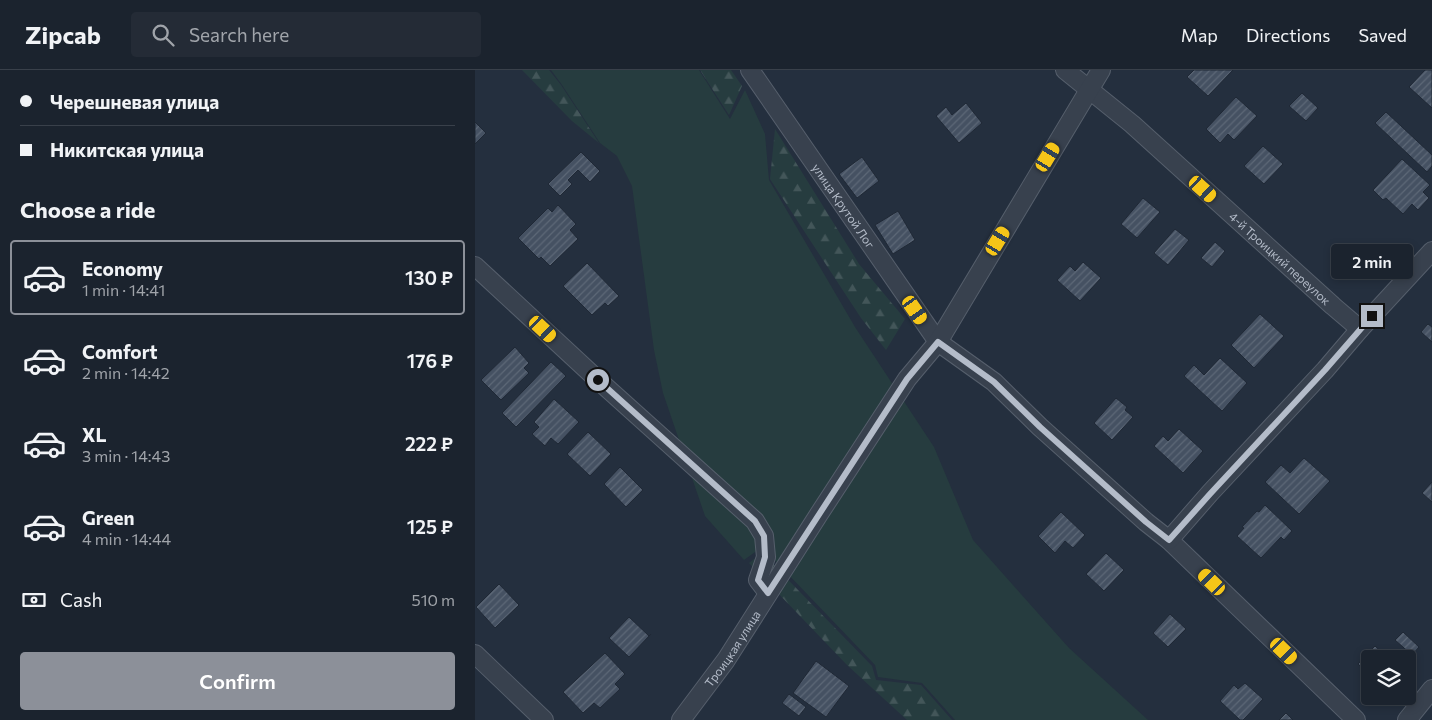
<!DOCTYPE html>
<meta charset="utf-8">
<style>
:root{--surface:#1b232e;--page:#242b36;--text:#f1f3f6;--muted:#a0a4aa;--line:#39404a;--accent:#8c9099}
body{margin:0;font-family:Commissioner,sans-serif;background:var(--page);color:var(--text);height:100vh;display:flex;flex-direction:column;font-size:19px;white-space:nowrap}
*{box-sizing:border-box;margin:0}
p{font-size:16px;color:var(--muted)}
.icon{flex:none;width:28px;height:28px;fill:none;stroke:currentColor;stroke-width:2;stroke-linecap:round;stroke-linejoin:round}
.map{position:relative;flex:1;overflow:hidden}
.drawer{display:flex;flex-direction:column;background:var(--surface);width:475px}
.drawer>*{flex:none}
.top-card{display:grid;align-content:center;height:110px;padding:0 20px;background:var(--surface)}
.controls{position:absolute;left:886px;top:580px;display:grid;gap:10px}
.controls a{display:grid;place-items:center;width:55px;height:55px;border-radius:5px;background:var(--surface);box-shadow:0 2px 8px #0003,0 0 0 1px var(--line);font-size:25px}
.end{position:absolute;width:22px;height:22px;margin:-11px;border:6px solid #b4bcc9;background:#111;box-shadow:0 0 0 2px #111}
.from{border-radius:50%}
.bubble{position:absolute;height:35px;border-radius:5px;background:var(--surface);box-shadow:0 2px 8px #0003,0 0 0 1px var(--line);font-size:16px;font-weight:600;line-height:35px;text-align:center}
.car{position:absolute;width:15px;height:30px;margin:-15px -8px;border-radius:6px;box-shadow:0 0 4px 1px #0007;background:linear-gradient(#f5c518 24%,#345 0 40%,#f5c518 0 76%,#345 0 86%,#f5c518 0)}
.top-card b{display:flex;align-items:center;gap:18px;height:48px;font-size:19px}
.top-card b+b{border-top:1px solid var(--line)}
.top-card i{width:12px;height:12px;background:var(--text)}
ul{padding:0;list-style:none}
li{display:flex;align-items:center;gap:15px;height:75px;margin:0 10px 8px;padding:0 10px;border:2px solid transparent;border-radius:5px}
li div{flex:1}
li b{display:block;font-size:19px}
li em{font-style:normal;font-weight:600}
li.current{border-color:var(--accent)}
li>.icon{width:45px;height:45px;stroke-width:1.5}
h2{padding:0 20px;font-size:22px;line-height:60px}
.pay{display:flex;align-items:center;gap:12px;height:55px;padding:0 20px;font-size:19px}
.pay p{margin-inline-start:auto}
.button{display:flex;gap:10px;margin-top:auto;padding:10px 20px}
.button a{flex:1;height:58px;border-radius:5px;background:var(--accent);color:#fff;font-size:20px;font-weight:600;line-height:58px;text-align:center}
header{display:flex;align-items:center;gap:30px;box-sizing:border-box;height:70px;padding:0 25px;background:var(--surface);border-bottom:1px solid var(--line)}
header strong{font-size:24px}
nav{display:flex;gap:28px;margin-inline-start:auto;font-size:18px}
.search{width:350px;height:45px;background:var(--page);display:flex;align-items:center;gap:12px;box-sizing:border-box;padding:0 18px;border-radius:5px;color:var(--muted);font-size:19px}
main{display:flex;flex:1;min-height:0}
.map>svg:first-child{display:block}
.green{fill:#263c3f}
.forest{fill:url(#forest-firs)}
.building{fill:url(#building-hatch);stroke:#1f2835}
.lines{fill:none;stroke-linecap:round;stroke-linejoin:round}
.minor-casing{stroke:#565f6c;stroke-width:20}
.minor{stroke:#38414e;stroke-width:18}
.route{stroke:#b4bcc9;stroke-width:6}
.labels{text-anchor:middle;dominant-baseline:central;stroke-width:5;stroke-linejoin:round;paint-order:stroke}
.street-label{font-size:12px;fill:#b4bcc9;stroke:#1d2633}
</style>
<header>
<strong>Zipcab</strong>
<div class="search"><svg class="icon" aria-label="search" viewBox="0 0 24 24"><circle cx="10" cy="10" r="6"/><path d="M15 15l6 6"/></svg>Search here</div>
<nav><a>Map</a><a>Directions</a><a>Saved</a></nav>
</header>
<main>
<section class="drawer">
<div class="top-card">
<b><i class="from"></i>Черешневая улица</b>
<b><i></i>Никитская улица</b>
</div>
<h2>Choose a ride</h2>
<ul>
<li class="current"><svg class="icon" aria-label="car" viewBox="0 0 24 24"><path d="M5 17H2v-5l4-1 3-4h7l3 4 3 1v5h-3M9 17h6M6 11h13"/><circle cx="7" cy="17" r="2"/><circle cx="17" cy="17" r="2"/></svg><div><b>Economy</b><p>1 min · 14:41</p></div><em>130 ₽</em></li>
<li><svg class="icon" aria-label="car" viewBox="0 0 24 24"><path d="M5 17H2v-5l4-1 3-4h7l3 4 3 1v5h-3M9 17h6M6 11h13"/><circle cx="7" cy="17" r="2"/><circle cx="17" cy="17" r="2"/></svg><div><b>Comfort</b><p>2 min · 14:42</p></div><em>176 ₽</em></li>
<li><svg class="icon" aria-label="car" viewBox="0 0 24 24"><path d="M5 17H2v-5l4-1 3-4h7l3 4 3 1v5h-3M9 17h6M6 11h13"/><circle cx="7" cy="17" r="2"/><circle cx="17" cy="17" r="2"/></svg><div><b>XL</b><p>3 min · 14:43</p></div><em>222 ₽</em></li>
<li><svg class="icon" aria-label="car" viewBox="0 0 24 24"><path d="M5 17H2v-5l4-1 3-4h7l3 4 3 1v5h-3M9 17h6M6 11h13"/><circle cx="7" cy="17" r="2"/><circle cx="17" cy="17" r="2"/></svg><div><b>Green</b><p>4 min · 14:44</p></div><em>125 ₽</em></li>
</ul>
<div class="pay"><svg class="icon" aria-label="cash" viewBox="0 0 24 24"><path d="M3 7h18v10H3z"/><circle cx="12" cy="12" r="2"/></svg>Cash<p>510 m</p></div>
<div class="button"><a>Confirm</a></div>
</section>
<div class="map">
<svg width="957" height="650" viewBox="0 0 957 650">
<defs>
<pattern id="forest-firs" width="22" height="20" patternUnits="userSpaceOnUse" patternTransform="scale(1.25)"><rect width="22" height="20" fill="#263c3f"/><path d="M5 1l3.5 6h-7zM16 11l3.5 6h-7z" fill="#435659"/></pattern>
<pattern id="building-hatch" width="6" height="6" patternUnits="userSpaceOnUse" patternTransform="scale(1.25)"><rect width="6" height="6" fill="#455162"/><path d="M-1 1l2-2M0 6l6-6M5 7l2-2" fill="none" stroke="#5d6877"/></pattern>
</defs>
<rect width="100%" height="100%" fill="#242f3e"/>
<polygon class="green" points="76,0 224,0 255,49 270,20 290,64 294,110 380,257 459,377 498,470 594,578 673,650 480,650 447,613 403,607 400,595 287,477 269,490 230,446 188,323 179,280 157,116 142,86 125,73 87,15"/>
<g class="forest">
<polygon points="47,0 74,0 86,15 124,73 97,51"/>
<polygon points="225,0 256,0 267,16 254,45"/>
<polygon points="300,59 384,194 430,249 411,280 386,248 295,109"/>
<polygon points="287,483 397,596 401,610 446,615 477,650 432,650 372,595 274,493"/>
</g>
<g class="building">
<polygon points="719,0 758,0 733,26 712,7"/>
<polygon points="950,0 957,0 957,38 934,17"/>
<polygon points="827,23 843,38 831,51 814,36"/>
<polygon points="761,27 782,46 759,70 753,64 745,73 731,59"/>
<polygon points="491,33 507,53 484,73 461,46 471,37 477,45"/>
<polygon points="911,42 957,85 957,96 952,102 900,53"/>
<polygon points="0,52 11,63 0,74"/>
<polygon points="788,76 808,94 789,114 769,96"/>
<polygon points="106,82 125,101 115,112 103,100 93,110 97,114 85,126 73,114"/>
<polygon points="387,87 404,111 382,128 364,104"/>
<polygon points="927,89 955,115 948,122 954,128 943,140 937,134 928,144 911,128 908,130 898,120"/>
<polygon points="668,128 685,142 662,168 646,154"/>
<polygon points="83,135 101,154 95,160 103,169 75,196 66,187 64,189 43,168 73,138 77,142"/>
<polygon points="423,141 440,170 418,184 400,155"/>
<polygon points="700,159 714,170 693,195 679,183"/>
<polygon points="740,172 750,181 737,197 726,188"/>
<polygon points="608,192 626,208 605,231 582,210 595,196 600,201"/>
<polygon points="112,193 144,226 133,236 130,233 117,245 88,216"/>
<polygon points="785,244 809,266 779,298 756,275"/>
<polygon points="953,254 957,257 957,272 946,262"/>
<polygon points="40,277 54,293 49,298 54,303 26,330 6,310"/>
<polygon points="745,288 772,313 747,341 709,306 719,295 729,305"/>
<polygon points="76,292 91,306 41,357 27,343"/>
<polygon points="641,328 652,337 650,340 658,347 637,370 619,353"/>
<polygon points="79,329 104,352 83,374 76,368 70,376 57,364 64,357 59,352"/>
<polygon points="704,359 728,381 708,403 679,376 688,366 693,371"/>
<polygon points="113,362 136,384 115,406 92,384"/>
<polygon points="829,388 855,411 824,444 790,412 806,395 815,403"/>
<polygon points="145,397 168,420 151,437 129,414"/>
<polygon points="957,412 957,432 947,423"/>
<polygon points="790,435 817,461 809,470 806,467 786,488 762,466 769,458 767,457 782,441 784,442"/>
<polygon points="586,442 610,465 598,478 590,471 580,483 563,466"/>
<polygon points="631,483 649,500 629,521 611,504"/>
<polygon points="24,514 44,535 20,558 1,537"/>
<polygon points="695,544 711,559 693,577 678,563"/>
<polygon points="154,547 174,566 176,564 154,587 134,568"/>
<polygon points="928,562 944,577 937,585 920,570"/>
<polygon points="900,576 912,587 911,589 895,589 895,606 883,594"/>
<polygon points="130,583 150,604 140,614 145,619 125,638 119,633 108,643 88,622"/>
<polygon points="341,591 374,616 351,647 318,623"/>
<polygon points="770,613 788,629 768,650 765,650 745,631 759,615 763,619"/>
<polygon points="314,624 331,637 324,646 307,633"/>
<polygon points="811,643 818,650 804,650"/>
</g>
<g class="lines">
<g class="minor-casing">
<g id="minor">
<path id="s1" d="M275 0 463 272 519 312 565 357 671 452 694 470 881 650"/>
<path id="s2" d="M590 0 657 54 858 236 885 259"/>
<polyline points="0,196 123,310 280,451 289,466 291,487 283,510 293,523"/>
<polyline points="694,470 735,423 850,300 885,259 957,181"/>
<polyline points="0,584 69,650"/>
<path id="s3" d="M206 650 251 590 344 444 432 309 463 272 626 0"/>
<polyline points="932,650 957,619"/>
</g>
</g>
<use href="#minor" class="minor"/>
</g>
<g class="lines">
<polyline class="route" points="123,310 280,451 289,466 290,487 283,510 293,523 432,309 463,272 519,312 565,357 671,452 694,470 735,424 850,300 897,246"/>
</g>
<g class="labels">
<g class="street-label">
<text stroke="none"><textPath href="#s1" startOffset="165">улица Крутой Лог</textPath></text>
<text stroke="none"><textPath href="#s2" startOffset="286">4-й Троицкий переулок</textPath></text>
<text stroke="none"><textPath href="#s3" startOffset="88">Троицкая улица</textPath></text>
</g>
</g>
</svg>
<div class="controls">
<a><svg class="icon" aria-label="layers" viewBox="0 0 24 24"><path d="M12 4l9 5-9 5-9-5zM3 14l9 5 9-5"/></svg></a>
</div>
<i class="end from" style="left:123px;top:310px"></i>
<i class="end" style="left:897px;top:246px"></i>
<div class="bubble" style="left:856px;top:174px;width:82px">2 min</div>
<i class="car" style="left:573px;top:87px;rotate:31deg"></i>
<i class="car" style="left:728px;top:119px;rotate:132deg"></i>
<i class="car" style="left:523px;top:171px;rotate:31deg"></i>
<i class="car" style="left:440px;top:240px;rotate:145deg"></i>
<i class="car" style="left:68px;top:259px;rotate:133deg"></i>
<i class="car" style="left:737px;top:512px;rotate:314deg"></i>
<i class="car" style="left:809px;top:581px;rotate:134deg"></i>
</div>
</main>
